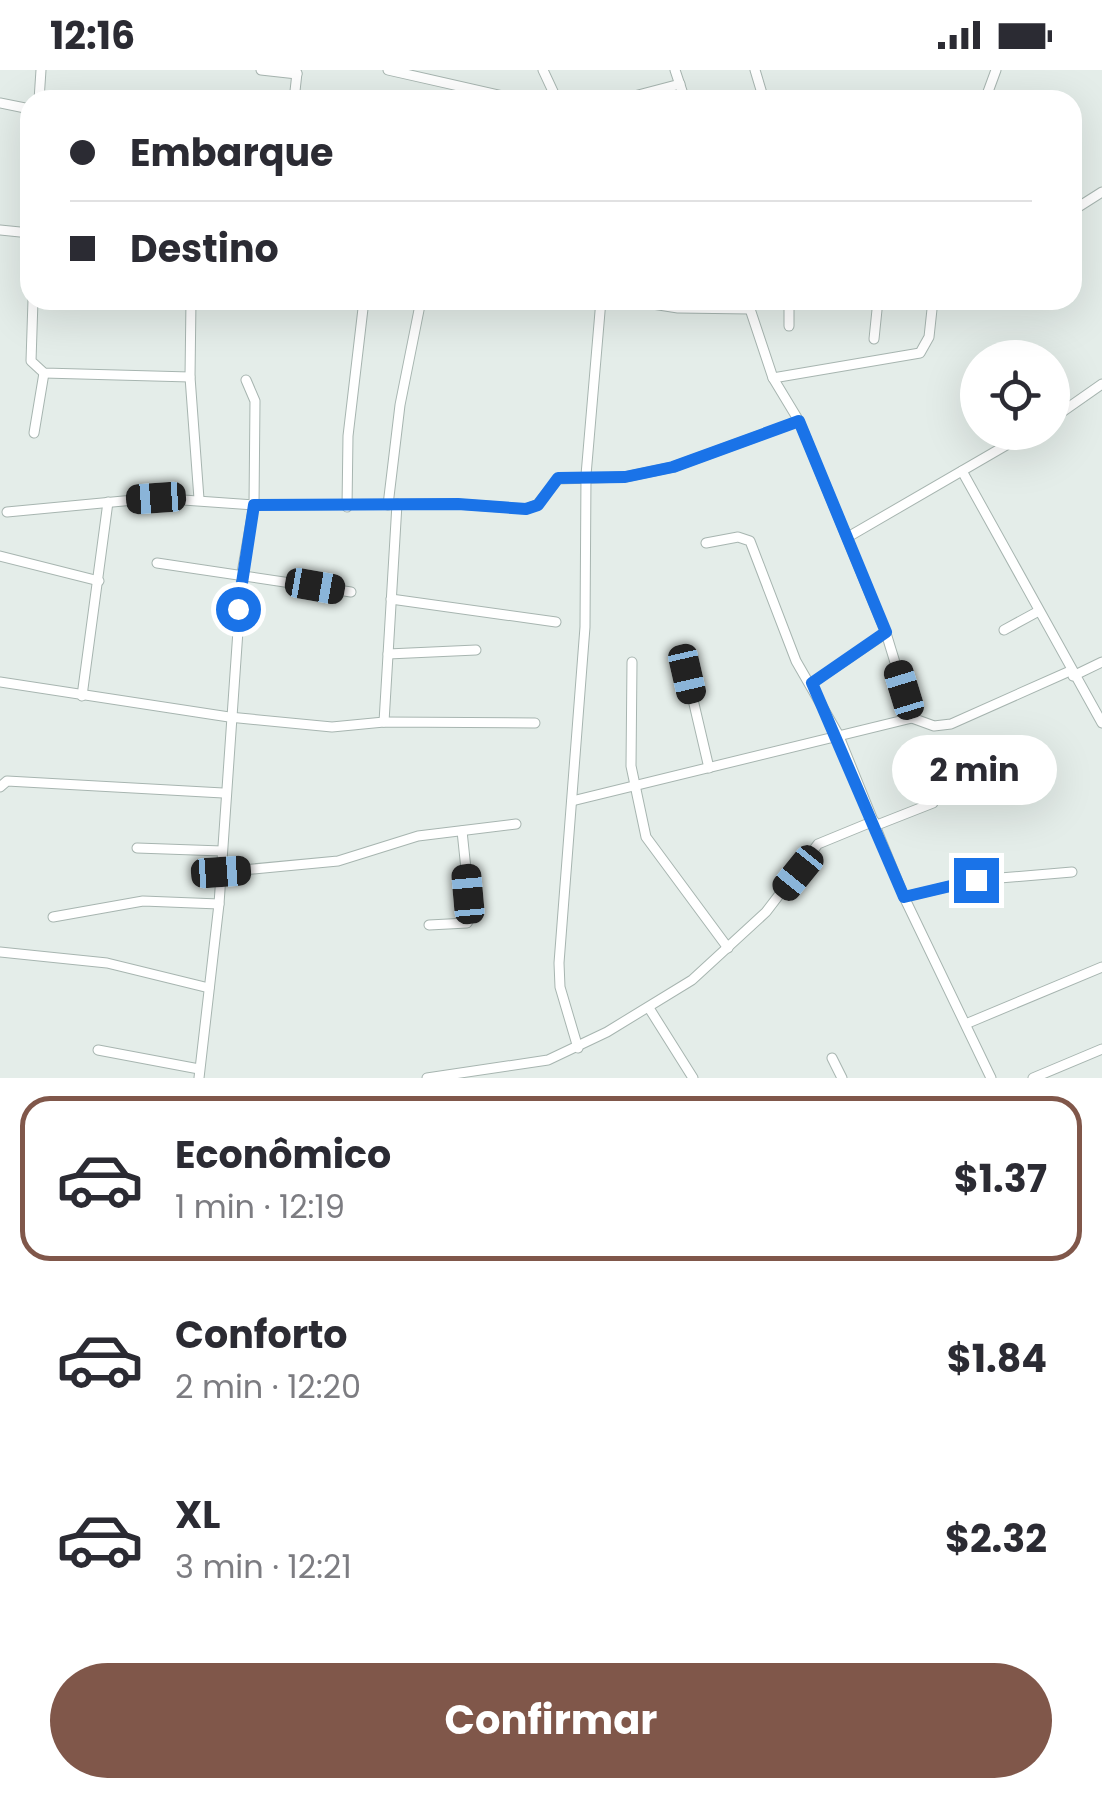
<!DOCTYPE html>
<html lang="pt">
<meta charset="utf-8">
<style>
:root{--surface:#fff;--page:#f7f7f7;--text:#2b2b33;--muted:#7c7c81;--line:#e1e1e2;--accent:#80574a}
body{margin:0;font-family:Poppins,sans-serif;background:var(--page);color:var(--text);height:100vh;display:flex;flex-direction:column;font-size:38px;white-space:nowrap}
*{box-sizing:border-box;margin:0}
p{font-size:32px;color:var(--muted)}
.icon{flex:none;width:55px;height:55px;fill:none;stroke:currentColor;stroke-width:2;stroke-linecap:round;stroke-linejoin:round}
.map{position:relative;height:1008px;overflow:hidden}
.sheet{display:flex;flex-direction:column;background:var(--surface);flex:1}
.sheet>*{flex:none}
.hud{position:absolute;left:20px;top:20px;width:1062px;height:220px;border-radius:30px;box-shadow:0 10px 40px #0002;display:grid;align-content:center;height:220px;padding:0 50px;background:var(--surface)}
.fabs{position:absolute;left:960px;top:270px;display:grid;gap:20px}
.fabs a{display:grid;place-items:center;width:110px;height:110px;border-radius:50%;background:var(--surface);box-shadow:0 10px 40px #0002;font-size:50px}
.end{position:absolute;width:45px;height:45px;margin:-22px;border:12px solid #1a73e8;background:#fff;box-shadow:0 0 0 5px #fff}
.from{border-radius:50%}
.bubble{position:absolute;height:70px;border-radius:35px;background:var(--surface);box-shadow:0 10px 40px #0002;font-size:32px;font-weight:700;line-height:70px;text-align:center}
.car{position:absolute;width:30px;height:60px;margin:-30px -15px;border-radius:12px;box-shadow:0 0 8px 2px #0007;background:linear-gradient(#222 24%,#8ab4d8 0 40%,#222 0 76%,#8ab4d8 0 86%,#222 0)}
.hud b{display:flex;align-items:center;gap:35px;height:95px;font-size:38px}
.hud b+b{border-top:2px solid var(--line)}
.hud i{width:25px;height:25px;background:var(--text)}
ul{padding:18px 0 0;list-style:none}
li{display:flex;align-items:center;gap:30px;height:165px;margin:0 20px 15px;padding:0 30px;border:5px solid transparent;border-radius:30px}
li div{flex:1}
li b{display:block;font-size:38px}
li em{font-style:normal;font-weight:700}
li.current{border-color:var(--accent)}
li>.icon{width:90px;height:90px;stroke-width:1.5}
.action{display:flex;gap:20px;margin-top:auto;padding:20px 50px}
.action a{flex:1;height:115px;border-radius:60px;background:var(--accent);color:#fff;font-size:40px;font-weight:700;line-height:115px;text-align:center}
.status{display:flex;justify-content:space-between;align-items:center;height:70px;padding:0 50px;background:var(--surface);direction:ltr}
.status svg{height:28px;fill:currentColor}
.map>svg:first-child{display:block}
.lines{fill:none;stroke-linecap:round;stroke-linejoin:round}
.minor-casing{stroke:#a7b5b0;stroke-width:11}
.minor{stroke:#fff;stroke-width:9}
.route{stroke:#1a73e8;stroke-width:12}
</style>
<div class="status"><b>12:16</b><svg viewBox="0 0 49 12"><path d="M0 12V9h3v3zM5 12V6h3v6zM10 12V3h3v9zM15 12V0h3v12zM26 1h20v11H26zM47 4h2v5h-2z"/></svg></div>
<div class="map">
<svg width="1102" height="1008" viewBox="0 0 1102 1008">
<rect width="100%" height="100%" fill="#e4ede9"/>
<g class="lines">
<g class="minor-casing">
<g id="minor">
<polyline points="261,0 297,4"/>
<polyline points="388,0 521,30"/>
<polyline points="543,0 557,30"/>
<polyline points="675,0 685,30"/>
<polyline points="755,0 764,30"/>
<polyline points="39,30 41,0"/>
<polyline points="294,30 297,3"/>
<polyline points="619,30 680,14"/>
<polyline points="985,30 996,0"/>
<polyline points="0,33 30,39"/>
<polyline points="1072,141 1102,122"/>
<polyline points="0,160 30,163"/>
<polyline points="33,230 31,291 44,303 190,307"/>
<polyline points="191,230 190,307 199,429"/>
<polyline points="627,230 678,238 750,239"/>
<polyline points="747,230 773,308 799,351 886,563 912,648"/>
<polyline points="789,256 789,230"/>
<polyline points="874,269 878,230"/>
<polyline points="773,308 920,283 929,267 933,230"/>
<polyline points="1052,349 1102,314"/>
<polyline points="34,363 44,303"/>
<polyline points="962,401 1102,653"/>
<polyline points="388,435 400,335 421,230"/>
<polyline points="347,437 348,366 364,230"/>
<polyline points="7,442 155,428 254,435 457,434 526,439 537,435 558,409 625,407 673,397 799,351"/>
<polyline points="848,467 1029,362"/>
<polyline points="706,473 738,467 750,471 796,591 838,664 904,827 991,1008"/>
<polyline points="0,486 99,511"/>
<polyline points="157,493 351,522"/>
<polyline points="391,529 556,552"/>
<polyline points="1004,560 1037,542"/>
<polyline points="388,584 476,580"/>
<polyline points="632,592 631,696 646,767 728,878"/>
<polyline points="687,604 709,698"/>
<polyline points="1073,606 1102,592"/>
<polyline points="0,612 229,647 332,657 384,652 535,653"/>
<polyline points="812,613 886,563"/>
<polyline points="82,626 108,432"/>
<polyline points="384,652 397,434"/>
<polyline points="0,717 7,711 223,723"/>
<polyline points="572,731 912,648 934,656 951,654 1070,601"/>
<polyline points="877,755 933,733"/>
<polyline points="137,778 222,781"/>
<polyline points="221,802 338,791 418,766 516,754"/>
<polyline points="904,827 976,810 1072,802"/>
<polyline points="53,847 143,831 219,834"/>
<polyline points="429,855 467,853 471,847 462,761"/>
<polyline points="0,882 107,893 209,918"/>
<polyline points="649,938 693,1008"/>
<polyline points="968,953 1102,897"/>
<polyline points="578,978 560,917 559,893 585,557 586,405 601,230"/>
<polyline points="98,980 199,999"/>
<polyline points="832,988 842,1008"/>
<polyline points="199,1008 219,834 242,503 254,435 255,331 246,310"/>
<polyline points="427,1008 548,990 607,962 692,910 766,842 818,774 874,751"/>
<polyline points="1033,1008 1102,979"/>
</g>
</g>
<use href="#minor" class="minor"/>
</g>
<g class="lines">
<polyline class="route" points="238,539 254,435 458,434 526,439 538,435 558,408 625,407 673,397 799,351 886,562 812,613 904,827 976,810"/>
</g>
</svg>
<div class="fabs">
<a><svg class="icon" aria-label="locate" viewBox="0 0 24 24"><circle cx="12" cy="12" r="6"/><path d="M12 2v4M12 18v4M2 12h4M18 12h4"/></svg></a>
</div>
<i class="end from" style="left:238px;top:539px"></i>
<i class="end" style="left:976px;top:810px"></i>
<div class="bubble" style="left:892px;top:665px;width:165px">2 min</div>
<i class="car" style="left:156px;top:428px;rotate:266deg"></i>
<i class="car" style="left:315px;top:516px;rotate:100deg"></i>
<i class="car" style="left:687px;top:604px;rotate:167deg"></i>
<i class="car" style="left:904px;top:620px;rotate:343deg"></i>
<i class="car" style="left:221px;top:802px;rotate:86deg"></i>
<i class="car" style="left:798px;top:803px;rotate:219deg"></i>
<i class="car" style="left:468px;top:824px;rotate:355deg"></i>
<div class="hud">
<b><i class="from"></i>Embarque</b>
<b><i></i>Destino</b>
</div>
</div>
<section class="sheet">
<ul>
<li class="current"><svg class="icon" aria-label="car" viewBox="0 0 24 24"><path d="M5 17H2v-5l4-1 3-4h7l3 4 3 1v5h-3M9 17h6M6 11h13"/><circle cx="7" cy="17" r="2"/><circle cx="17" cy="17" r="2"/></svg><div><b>Econômico</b><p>1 min · 12:19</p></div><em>$1.37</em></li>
<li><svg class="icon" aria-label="car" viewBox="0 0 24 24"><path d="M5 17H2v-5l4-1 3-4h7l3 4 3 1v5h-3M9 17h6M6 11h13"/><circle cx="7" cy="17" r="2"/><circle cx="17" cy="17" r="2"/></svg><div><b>Conforto</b><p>2 min · 12:20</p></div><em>$1.84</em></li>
<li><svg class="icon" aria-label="car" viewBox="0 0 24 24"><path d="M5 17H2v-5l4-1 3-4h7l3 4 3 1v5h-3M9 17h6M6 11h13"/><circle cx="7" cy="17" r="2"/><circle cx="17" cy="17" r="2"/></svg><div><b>XL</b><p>3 min · 12:21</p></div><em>$2.32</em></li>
</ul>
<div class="action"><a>Confirmar</a></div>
</section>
